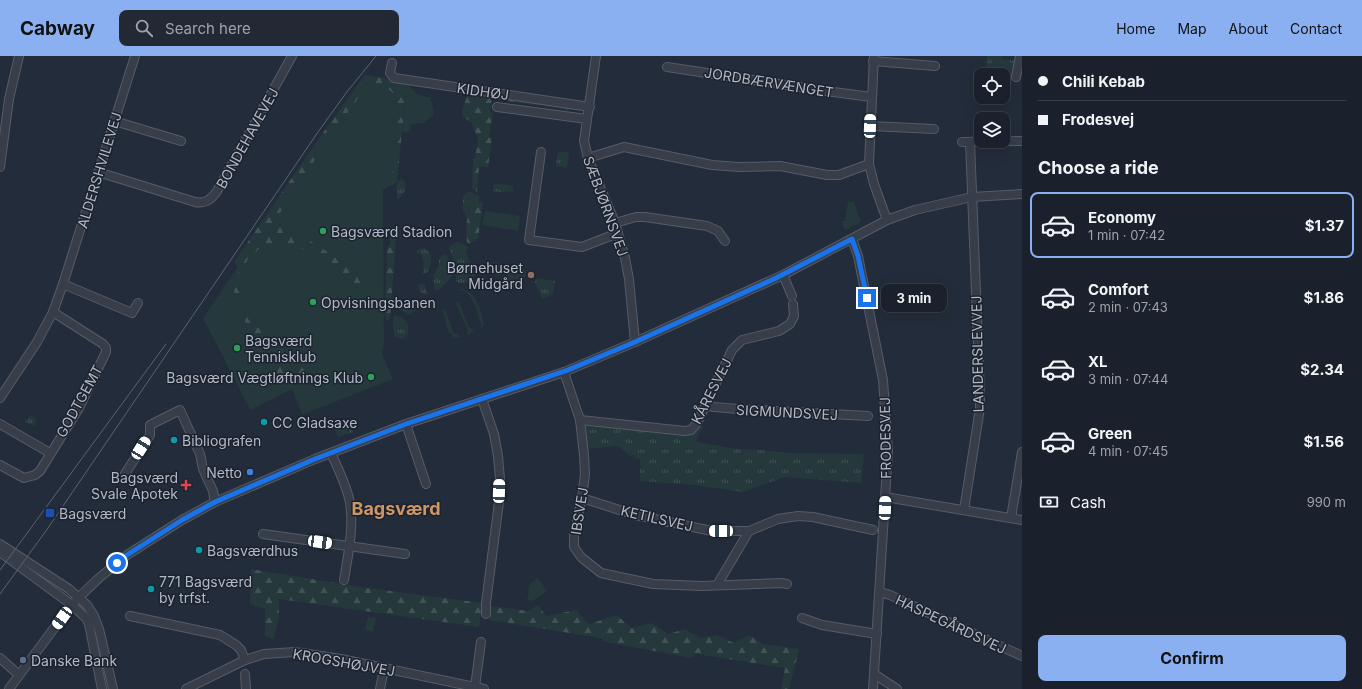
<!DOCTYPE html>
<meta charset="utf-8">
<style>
:root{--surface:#1a212c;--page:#232934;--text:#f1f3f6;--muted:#9fa3a9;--line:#383e48;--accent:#8bb0f2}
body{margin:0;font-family:Inter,sans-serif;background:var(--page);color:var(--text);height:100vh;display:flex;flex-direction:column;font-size:15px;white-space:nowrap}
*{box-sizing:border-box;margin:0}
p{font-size:13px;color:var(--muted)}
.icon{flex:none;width:22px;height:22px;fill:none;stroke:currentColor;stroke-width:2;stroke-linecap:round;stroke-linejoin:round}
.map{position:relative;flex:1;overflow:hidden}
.details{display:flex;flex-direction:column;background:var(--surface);width:340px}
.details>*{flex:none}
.guide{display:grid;align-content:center;height:88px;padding:0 16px;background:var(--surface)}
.fabs{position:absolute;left:974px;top:12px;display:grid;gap:8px}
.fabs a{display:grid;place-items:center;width:36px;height:36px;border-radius:8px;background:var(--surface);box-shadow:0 4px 16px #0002,0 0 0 1px var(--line);font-size:20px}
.end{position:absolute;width:18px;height:18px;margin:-9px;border:5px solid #1a73e8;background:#fff;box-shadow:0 0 0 2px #fff}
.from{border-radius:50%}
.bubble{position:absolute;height:28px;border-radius:8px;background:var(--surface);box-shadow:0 4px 16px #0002,0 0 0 1px var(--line);font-size:13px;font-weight:700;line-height:28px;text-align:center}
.car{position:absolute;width:12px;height:24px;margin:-12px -6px;border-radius:5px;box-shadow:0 0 3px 1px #0007;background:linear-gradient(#fff 24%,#345 0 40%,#fff 0 76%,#345 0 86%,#fff 0)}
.guide b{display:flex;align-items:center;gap:14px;height:38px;font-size:15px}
.guide b+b{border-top:1px solid var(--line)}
.guide i{width:10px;height:10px;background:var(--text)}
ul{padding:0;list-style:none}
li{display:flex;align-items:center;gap:12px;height:66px;margin:0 8px 6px;padding:0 8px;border:2px solid transparent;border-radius:8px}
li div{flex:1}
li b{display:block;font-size:15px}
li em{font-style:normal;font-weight:700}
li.active{border-color:var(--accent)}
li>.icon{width:36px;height:36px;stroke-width:1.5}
h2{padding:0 16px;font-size:18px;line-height:48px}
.pay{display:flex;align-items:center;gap:10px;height:44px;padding:0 16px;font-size:15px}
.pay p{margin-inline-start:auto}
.button{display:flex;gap:8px;margin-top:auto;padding:8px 16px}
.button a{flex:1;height:46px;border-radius:8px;background:var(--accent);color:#111;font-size:16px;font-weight:700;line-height:46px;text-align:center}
header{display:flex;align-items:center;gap:24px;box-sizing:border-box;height:56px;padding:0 20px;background:var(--accent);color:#111}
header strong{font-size:19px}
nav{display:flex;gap:22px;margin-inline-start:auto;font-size:14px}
.search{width:280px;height:36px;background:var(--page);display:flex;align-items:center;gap:10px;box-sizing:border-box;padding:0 14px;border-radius:8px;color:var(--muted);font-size:15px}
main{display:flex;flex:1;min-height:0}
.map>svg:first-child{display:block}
.green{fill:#25383b}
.forest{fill:url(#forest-firs)}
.park{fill:url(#park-tufts)}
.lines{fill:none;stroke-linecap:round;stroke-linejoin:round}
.minor-casing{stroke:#555c68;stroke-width:10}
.minor{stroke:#373e4a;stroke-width:8}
.tram{stroke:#596271;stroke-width:1}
.route{stroke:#1a73e8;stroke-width:5}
.leisure-dot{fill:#2e9e5b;stroke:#1c232f;stroke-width:1.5}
.education-dot{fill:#8d6e63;stroke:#1c232f;stroke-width:1.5}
.culture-dot{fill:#0f9aa8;stroke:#1c232f;stroke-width:1.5}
.shop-dot{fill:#3f7fe0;stroke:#1c232f;stroke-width:1.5}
.health-dot{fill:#e0444e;stroke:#1c232f;stroke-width:1.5}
.transit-dot{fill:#1a4fb4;stroke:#1c232f;stroke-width:1.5}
.service-dot{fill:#5c6f8a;stroke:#1c232f;stroke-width:1.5}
.labels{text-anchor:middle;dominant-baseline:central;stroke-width:3;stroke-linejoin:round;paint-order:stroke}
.street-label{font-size:14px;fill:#b2b9c6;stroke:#1c232f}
.poi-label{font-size:14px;fill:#b2b9c6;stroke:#1c232f;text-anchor:start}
.district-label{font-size:18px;font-weight:bold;fill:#ce9665;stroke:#1c232f}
</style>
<header>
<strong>Cabway</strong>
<div class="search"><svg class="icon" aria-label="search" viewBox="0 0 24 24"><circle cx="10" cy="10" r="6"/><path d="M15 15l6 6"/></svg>Search here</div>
<nav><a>Home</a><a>Map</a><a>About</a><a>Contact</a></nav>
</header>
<main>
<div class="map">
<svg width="1022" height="633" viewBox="0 0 1022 633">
<defs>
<pattern id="forest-firs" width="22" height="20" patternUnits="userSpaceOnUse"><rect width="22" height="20" fill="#25383b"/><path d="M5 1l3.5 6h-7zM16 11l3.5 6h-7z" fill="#425356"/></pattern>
<pattern id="park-tufts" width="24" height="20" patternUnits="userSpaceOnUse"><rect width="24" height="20" fill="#25383b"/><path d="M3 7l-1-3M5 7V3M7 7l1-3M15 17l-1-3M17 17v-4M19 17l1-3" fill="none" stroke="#425356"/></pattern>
</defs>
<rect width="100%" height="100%" fill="#232c3a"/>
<g class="green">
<polygon points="369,24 404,32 391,129 383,134 384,287 382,298 393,323 302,359 292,333 250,354 203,262 329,76"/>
<path d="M407 26C414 38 418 38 431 42L430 45 432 46 434 59 423 67 411 68 410 76H402Z"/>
<polygon points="848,145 854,146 861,166 845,174 841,165 845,165"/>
<polygon points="485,155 520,160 518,175 482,169"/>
<path d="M460 232C477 237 480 251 484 267L481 273 480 272 482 269 480 265V264L479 263V262L478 261 479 259 477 258 478 257C474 249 472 237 460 234Z"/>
<polygon points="455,246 459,246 469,272 473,273 474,276 466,279 468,274"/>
<polygon points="445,253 454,278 458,278 460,281 454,282 447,273 443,254"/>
<polygon points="538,522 547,535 533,545 527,544 530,528"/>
<polygon points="368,561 376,562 373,576 365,574"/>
</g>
<g class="forest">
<polygon points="365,19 407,26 397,126 391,130 398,56 397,44 391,35 384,31 373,29 365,33 331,79 276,163 365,220 361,231 298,190 285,186 276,186 260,192 248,202 242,216 241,223 242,234 235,245 234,232 239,213 234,206 322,78"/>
<path d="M468 35 572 50 571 54 492 43 490 56 493 57 489 81 492 82 488 111 479 110 477 136 472 132 473 105 476 96 478 82 471 66 462 60C461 51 467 45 468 35Z"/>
<path d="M469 135 479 140V146L483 147 478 183 469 188 467 186C466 181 466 164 468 160L470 141 467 137Z"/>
<polygon points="392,178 395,180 396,185 390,263 386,265 385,256 387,191 390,188 390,179"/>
<polygon points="237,249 241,251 251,265 260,273 265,285 262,289 276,298 279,294 283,293 303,306 301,309 303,312 306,312 308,319 292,327 288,321 276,326"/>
<polygon points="251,513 360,531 482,547 479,571 279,543 279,561 274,583 265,580 265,553 250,548"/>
<polygon points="538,549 546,560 576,554 589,568 617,559 631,572 652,567 668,578 685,573 700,582 717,579 734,587 749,579 763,588 799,593 789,633 781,633 785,612 696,598 691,602 606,586 600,582 490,564 491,550 528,555"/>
</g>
<g class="park">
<polygon points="987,0 1002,0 1002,3 1015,5 1008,47 984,47 984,41 1003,41 1003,19 986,19"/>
<polygon points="558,95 569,97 567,112 556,110"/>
<polygon points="402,123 405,126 405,135 398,144 397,143 396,132 398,125"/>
<polygon points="494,127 513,130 513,136 506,135 506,137 493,135"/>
<polygon points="467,137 470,141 468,160 467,162 463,155 463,140"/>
<polygon points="457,186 468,191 466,196 475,219 470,226 459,227 456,225 456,209 449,193 451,189"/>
<path d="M423 192C435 197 431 206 428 216L423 218 424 204H422V198L417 197V194Z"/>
<path d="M446 198C452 208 457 218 447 226 443 229 441 233 437 234L434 233 433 220 439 209V204L441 200Z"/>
<polygon points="492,206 500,207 500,212 502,216 501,220 494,218 495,212"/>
<polygon points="502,211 523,213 526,216 522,230 512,233"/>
<polygon points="537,222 555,225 553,238 542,243 535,226"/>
<polygon points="422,227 425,229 425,232 428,238 426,239 420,236 418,230"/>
<polygon points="399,249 415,250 415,255 409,259 399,252"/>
<path d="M394 259C405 261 411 269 407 280L402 283 395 281C393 276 392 264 394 259Z"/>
<polygon points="30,359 37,363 34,370 26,366"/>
<polygon points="585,366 690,377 696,371 704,370 697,381 696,386 738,393 763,394 787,397 864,398 861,427 785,421 743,436 693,429 640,425 640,403 635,402 634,399 629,400 626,396 617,390 587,393"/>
<polygon points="349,368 353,376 338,381 335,373"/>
</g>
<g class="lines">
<g class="minor-casing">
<g id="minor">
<polyline points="596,0 584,85 588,102 615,167 625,202 629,223 635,286"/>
<polyline points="874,0 869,108 874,128 887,164"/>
<polyline points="873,5 935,10"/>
<polyline points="392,7 390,17 394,22 590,51"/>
<polyline points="667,11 826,35 871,41"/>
<polyline points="1016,21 1020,0"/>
<polyline points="497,51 587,63"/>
<polyline points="114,65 181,85"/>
<polyline points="870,70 934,73"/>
<polyline points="962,86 1022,85"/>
<polyline points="541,96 529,184 582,191 618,177"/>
<polyline points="588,102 624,91 712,109 739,111 780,110 827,119 839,119 869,108"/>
<polyline points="0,111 9,43 19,0"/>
<path d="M98 116 195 146C205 148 211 144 217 135L292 0"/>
<polyline points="615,167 636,161 645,161 707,170 718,175 725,185"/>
<polyline points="852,183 858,200 883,324 888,395 873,633"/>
<polyline points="783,219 792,240"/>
<polyline points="63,228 132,257 138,247"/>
<polyline points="564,316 580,364 584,399 585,418 582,442 574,479 574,491 581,501 601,517 653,528 702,530 781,527 787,528"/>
<polyline points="0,342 37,286 53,256 63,228 135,0"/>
<polyline points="482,343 494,378 498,400 500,423 499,446 486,547 486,558"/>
<polyline points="705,349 714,351 738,353 868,360"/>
<polyline points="580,364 685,375 691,374 697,367 732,294 742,284 779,275 790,268 794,260 793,248"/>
<polyline points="0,368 50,397"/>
<polyline points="406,368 426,428"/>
<path d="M331 397C338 413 347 430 350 447 354 472 348 499 344 524"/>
<polyline points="0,409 24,422 35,419 40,415 79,352 106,296 106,292 103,288 53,256"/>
<polyline points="123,421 150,379 150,369 180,354 200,398 203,413 213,435 215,446"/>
<polyline points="885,441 1022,464"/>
<polyline points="582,442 635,459 712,475 749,475 778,463 798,460 813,461 873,474"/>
<polyline points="964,454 980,352 980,337 970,86"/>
<polyline points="1011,462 1022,396"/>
<polyline points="263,478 405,498"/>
<polyline points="0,488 69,533 87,549 94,560 99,573 113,633"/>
<polyline points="0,496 72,549 86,562 89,568 102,633"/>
<polyline points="717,529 749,475"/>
<polyline points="880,536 890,539 1022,600"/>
<polyline points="130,560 220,579 236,589 241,594 245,604"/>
<polyline points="802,562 822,569 877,578"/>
<polyline points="0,602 19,619"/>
<polyline points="245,618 246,633"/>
<polyline points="874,618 897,633"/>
<polyline points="475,631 481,586"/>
<polyline points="9,633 66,556 79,541 99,522 127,499 182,464 215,446 315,403 406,368 564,316 635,286 783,219 887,164 915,154 972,141 1022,138"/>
<polyline points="186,633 245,604 264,598 295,596 341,603 484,633"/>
<polyline points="380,633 384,613"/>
</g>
</g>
<use href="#minor" class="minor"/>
<g class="tram">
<polyline points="0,514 166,288"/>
<polyline points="0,538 48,472 318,76 346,37 376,0"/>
</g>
</g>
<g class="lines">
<polyline class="route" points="117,507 127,499 182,464 215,446 315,403 406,368 568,314 635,286 774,223 852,183 858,200 867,242"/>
</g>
<g class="leisure-dot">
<circle cx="323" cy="175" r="4"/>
<circle cx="313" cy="246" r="4"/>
<circle cx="237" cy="292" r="4"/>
<circle cx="371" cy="321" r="4"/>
</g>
<circle class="education-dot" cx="531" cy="219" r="4"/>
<g class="culture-dot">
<circle cx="264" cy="366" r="4"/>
<circle cx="174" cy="384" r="4"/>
<circle cx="199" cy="494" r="4"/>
<circle cx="151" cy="533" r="4"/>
</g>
<circle class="shop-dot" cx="250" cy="416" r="4"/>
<path class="health-dot" d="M184 423h4v4h4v4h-4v4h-4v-4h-4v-4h4z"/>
<rect class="transit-dot" x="45" y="452" width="10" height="10" rx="2"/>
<circle class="service-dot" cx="23" cy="604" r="4"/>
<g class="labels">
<g class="street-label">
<text transform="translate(769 26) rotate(9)">JORDBÆRVÆNGET</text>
<text transform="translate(483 35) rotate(8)">KIDHØJ</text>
<text transform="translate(247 82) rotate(-61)">BONDEHAVEVEJ</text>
<text transform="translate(99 114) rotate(-73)">ALDERSHVILEVEJ</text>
<text transform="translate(606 150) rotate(70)">SÆBJØRNSVEJ</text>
<text transform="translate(977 298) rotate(-91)">LANDERSLEVVEJ</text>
<text transform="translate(711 335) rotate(-63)">KÅRESVEJ</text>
<text transform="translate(79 345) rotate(-61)">GODTGEMT</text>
<text transform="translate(787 356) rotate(3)">SIGMUNDSVEJ</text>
<text transform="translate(885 382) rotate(-91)">FRODESVEJ</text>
<text transform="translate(579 455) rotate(-81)">IBSVEJ</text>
<text transform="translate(657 462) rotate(13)">KETILSVEJ</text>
<text transform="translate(951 568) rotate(25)">HASPEGÅRDSVEJ</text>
<text transform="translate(344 606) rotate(10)">KROGSHØJVEJ</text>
</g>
<g class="poi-label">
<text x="331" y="175">Bagsværd Stadion</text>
<text x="523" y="211" text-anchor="end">Børnehuset<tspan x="523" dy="16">Midgård</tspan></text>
<text x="321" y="246">Opvisningsbanen</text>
<text x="245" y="284">Bagsværd<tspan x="245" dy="16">Tennisklub</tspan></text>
<text x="363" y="321" text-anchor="end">Bagsværd Vægtløftnings Klub</text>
<text x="272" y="366">CC Gladsaxe</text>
<text x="182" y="384">Bibliografen</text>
<text x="242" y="416" text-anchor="end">Netto</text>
<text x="178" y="421" text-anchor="end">Bagsværd<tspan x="178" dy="16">Svale Apotek</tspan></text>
<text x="59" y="457">Bagsværd</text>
<text x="207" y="494">Bagsværdhus</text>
<text x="159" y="525">771 Bagsværd<tspan x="159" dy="16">by trfst.</tspan></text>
<text x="31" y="604">Danske Bank</text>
</g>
<g class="district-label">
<text x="396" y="452">Bagsværd</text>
</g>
</g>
</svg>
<div class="fabs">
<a><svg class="icon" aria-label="locate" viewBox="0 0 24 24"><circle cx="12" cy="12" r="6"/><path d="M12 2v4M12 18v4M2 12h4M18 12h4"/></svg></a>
<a><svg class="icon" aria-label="layers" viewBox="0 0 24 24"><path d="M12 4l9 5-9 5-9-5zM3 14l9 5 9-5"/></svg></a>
</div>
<i class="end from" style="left:117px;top:507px"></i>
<i class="end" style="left:867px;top:242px"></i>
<div class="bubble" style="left:881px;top:228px;width:66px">3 min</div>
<i class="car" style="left:870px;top:70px;rotate:2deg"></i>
<i class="car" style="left:141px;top:392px;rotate:32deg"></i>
<i class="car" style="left:499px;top:435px;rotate:2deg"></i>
<i class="car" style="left:885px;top:452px;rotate:2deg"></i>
<i class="car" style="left:721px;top:475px;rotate:270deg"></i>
<i class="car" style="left:320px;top:486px;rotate:98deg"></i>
<i class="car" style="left:62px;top:562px;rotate:216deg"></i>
</div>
<section class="details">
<div class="guide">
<b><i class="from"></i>Chili Kebab</b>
<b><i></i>Frodesvej</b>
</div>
<h2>Choose a ride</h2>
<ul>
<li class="active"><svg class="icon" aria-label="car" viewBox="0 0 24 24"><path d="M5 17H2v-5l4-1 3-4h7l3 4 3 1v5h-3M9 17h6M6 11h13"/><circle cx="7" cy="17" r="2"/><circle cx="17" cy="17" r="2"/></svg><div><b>Economy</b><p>1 min · 07:42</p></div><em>$1.37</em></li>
<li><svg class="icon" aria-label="car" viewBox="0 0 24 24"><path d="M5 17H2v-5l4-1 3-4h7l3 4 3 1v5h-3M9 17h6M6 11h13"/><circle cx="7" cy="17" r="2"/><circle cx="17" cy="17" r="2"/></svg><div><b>Comfort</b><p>2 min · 07:43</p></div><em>$1.86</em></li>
<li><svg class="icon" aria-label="car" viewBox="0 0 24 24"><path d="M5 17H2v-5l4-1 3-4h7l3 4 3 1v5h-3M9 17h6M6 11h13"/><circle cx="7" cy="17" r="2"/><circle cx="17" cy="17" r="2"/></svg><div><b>XL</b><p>3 min · 07:44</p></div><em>$2.34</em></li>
<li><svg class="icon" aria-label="car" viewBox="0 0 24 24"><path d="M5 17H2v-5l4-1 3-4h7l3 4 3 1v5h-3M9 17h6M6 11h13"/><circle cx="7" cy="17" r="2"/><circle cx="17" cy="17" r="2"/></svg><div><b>Green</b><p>4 min · 07:45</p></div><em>$1.56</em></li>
</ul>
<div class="pay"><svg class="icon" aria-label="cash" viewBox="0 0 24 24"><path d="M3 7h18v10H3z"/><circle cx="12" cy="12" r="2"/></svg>Cash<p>990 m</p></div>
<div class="button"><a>Confirm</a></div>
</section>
</main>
